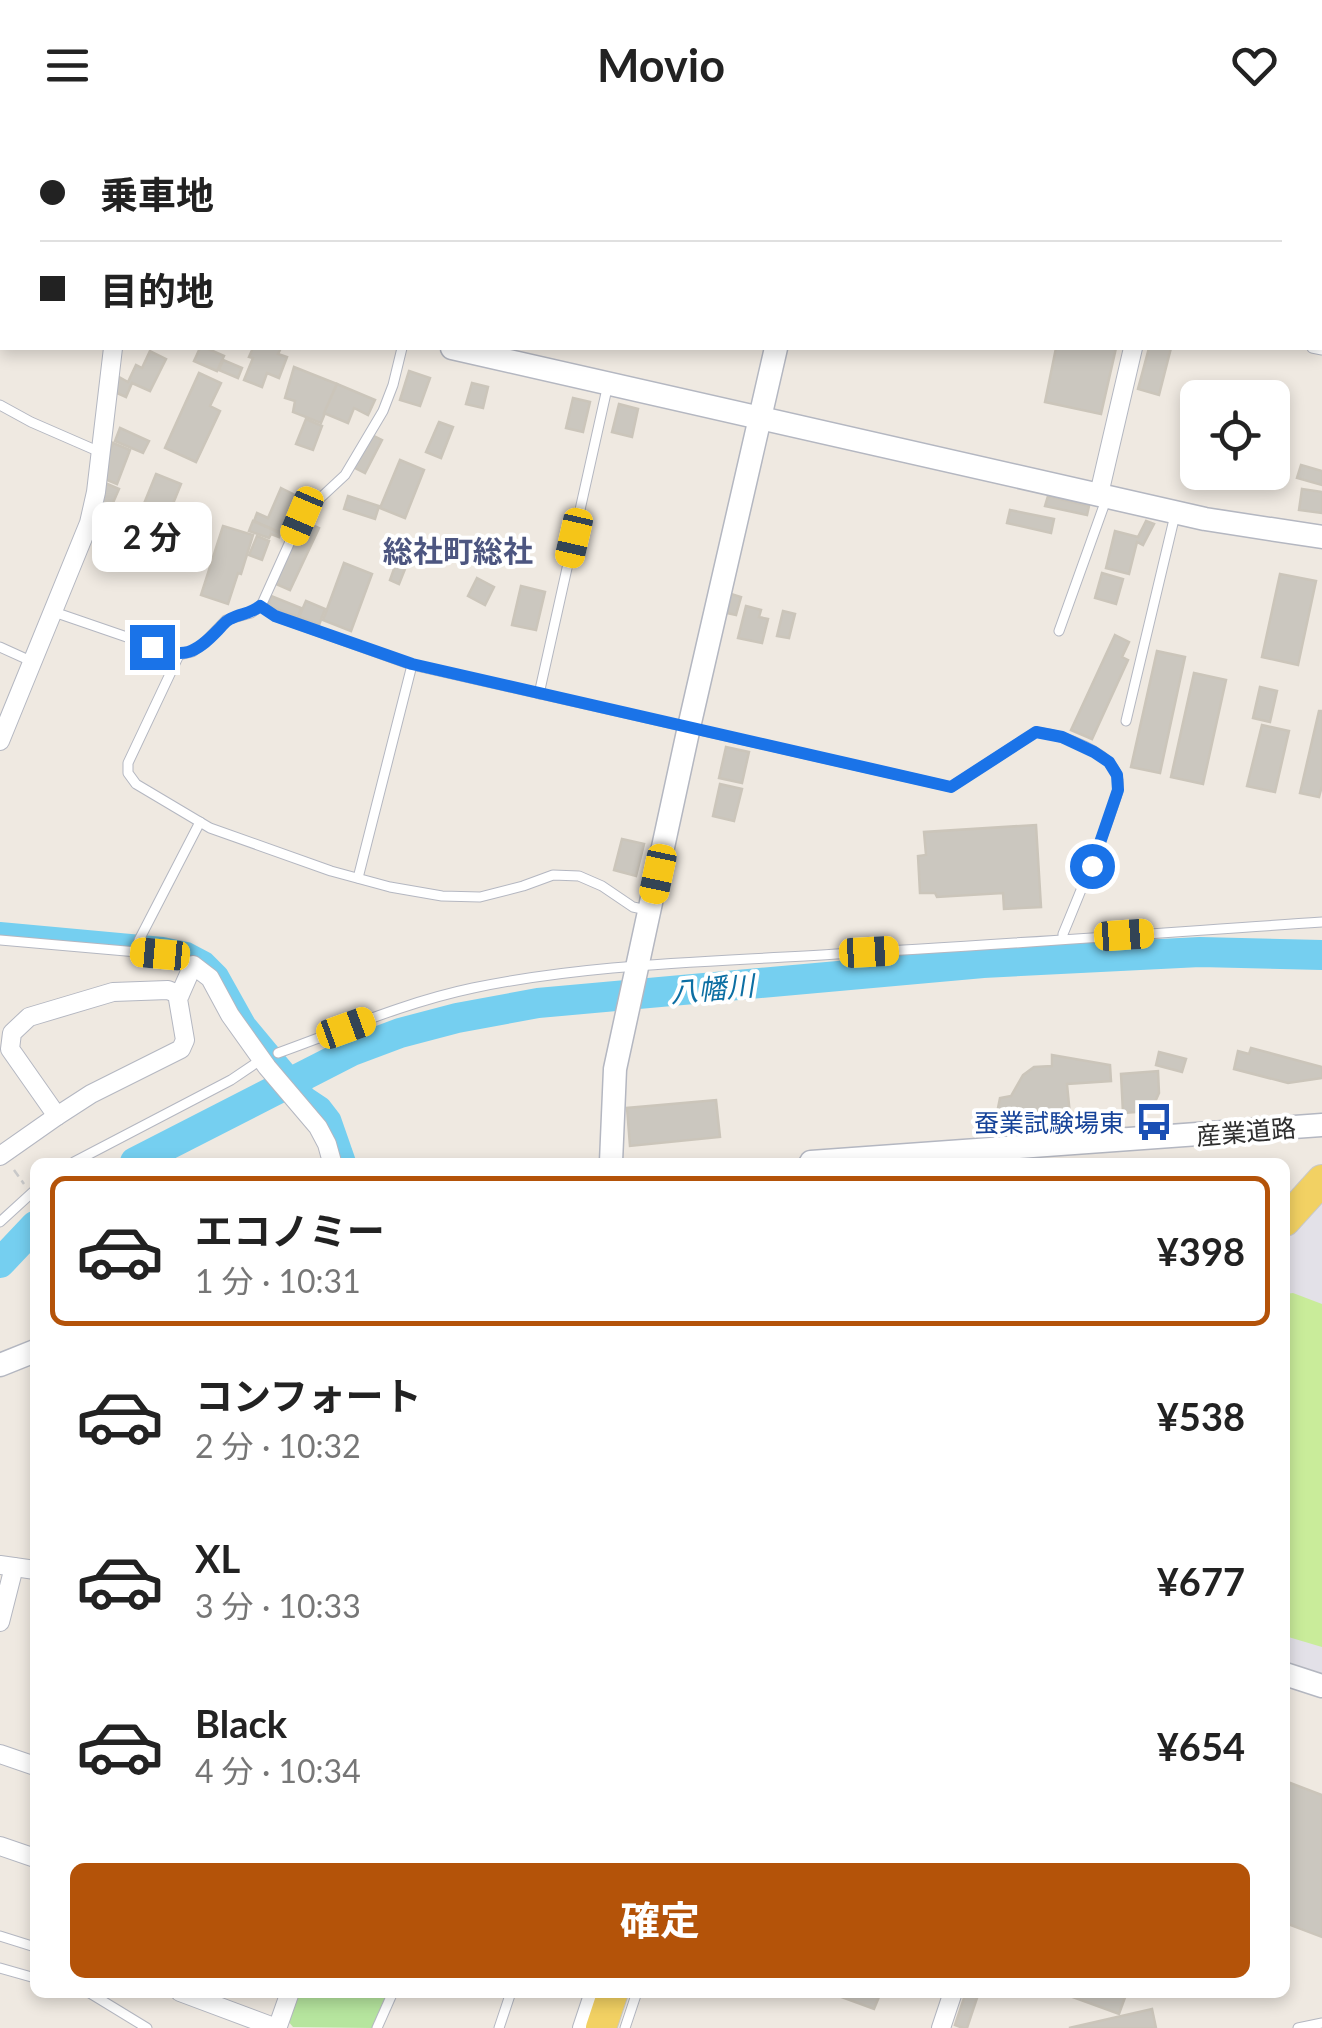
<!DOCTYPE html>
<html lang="ja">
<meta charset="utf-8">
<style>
:root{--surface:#fff;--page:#f2f2f2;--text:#222;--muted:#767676;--line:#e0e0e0;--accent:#b45309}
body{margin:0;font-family:Lato,"Noto Sans JP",sans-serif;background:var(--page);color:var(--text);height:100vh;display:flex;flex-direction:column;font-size:38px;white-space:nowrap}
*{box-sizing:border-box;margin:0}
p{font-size:32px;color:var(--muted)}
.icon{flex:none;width:55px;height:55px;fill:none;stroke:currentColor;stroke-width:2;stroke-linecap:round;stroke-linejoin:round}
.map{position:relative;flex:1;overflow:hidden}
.drawer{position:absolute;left:30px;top:1028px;width:1260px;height:840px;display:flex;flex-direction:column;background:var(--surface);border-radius:15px;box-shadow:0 5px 15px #0003}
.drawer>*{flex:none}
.hud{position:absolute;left:0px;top:0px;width:1322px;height:220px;box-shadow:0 5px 15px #0003;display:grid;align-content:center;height:220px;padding:0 40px;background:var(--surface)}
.tools{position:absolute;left:1180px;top:250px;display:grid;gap:20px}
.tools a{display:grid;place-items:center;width:110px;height:110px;border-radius:15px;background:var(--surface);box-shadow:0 5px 15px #0003;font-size:50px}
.end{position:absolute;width:45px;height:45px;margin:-22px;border:12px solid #1a73e8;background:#fff;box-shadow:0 0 0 5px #fff}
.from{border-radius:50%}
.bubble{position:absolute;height:70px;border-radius:15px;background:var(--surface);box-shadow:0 5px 15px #0003;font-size:32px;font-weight:700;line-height:70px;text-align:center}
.car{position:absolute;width:30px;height:60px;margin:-30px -15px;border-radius:12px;box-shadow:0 0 8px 2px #0007;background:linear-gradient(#f5c518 24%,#345 0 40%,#f5c518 0 76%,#345 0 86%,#f5c518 0)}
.hud b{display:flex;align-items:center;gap:35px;height:95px;font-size:38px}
.hud b+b{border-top:2px solid var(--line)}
.hud i{width:25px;height:25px;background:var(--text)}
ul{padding:18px 0 0;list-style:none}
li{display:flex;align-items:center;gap:30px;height:150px;margin:0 20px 15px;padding:0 20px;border:5px solid transparent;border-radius:15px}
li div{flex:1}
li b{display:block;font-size:38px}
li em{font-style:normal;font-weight:700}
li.on{border-color:var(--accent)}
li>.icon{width:90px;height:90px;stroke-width:1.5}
.cta{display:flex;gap:20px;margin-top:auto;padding:20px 40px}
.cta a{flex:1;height:115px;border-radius:15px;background:var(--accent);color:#fff;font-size:40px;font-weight:700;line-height:115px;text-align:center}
header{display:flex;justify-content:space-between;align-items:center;height:130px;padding:0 40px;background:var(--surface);font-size:45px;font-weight:700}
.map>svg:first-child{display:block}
.industrial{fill:#e3e1e8}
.green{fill:#b6e59e}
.pitch{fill:#c9ec9a}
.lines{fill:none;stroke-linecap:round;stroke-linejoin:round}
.canal{stroke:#75cff0;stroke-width:18}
.river{stroke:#75cff0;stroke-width:30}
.building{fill:#cbc7bf;stroke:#cbc5ba;stroke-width:2.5}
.service-casing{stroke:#b4b7c1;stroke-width:11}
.minor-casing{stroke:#b4b7c1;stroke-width:20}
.tertiary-casing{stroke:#b4b7c1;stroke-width:25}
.primary-casing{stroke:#c9c9c9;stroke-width:32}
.path{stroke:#c9c9c9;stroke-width:2.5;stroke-dasharray:8 5;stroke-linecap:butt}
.service{stroke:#fff;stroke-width:9}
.minor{stroke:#fff;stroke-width:18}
.tertiary{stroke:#fff;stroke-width:22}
.primary{stroke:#f2d163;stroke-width:30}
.route{stroke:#1a73e8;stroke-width:12}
.labels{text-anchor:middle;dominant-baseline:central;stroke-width:8;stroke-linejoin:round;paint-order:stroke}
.transit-label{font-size:25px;fill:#164399;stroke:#fff;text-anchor:end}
.street-label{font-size:25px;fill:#2e2e2e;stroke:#fff}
.water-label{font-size:28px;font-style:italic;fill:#0d6fa3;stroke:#fff}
.quarter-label{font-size:30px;font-weight:bold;fill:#4d5680;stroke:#fff}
</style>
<header><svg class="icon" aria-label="menu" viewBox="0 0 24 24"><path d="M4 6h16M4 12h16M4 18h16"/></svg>Movio<svg class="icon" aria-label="heart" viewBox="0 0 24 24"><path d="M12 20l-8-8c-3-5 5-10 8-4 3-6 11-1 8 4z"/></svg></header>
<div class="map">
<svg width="1322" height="1898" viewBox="0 0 1322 1898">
<rect width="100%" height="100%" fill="#efe9e1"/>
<polygon class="industrial" points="1322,1071 1322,1543 1285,1531 1285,1112"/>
<polygon class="green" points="298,1863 387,1863 372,1898 293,1897 288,1891"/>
<polygon class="pitch" points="1293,1163 1322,1174 1322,1517 1285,1506 1285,1164"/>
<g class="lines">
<polyline class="canal" points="0,801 163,816 187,821 206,831 219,844 247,894 307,966 322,976 332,989 347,1032"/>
<g class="river">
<polyline points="135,1032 352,921 400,903 457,888 538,873 983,833 1200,822 1322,825"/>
<polyline points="0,1133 35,1096"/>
</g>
</g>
<g class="building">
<polygon points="200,218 206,218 224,226 217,241 194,231"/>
<polygon points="253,218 281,218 278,224 287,227 279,248 267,243 262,257 244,250 253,228 249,227"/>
<polygon points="1056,218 1116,218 1101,284 1045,272"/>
<polygon points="1149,218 1171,218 1159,265 1138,259"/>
<polygon points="150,221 166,229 150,261 132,253 126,267 110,260 117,246 128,252 136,235 142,238"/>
<polygon points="223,230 242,238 238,248 219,240"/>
<polygon points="294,237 337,254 321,293 293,282 295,271 285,268"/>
<polygon points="409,241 430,248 420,276 400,270"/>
<polygon points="199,243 221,253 210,276 220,281 196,332 165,318"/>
<polygon points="472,253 488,257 483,278 466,274"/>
<polygon points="337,254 375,270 368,285 354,278 348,293 324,283"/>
<polygon points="573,268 590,272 583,302 566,298"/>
<polygon points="619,274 638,279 632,307 612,302"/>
<polygon points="306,289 322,296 313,320 296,314"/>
<polygon points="439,292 453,297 441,328 426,322"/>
<polygon points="120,298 149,311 143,323 115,311"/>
<polygon points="370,304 382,310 365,343 353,337"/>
<polygon points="113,313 130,320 117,354 100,347"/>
<polygon points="400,330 424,340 405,388 380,378"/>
<polygon points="1301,335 1322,341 1322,355 1297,348"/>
<polygon points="156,344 181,354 164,396 139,386"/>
<polygon points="105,353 119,359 109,382 95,377"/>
<polygon points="281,358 297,366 281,403 254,391 257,383 268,388"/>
<polygon points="1302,359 1322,362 1322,383 1299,380"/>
<polygon points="348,366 379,376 375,389 344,379"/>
<polygon points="1048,366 1089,376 1087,385 1045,376"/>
<polygon points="1010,380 1054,389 1051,403 1007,393"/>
<polygon points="302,390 319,398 290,460 274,453"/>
<polygon points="253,391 280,403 279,407 271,404 269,408 249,401"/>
<polygon points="1146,391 1154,394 1143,415 1137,412 1129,444 1106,438 1115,401 1138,407"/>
<polygon points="223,396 253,405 241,444 238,443 228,474 201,465"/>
<polygon points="257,406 269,411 262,430 249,425"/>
<polygon points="399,425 409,429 399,454 390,450"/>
<polygon points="344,433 372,444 351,501 323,490"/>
<polygon points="1102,443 1123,449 1116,474 1095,468"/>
<polygon points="1280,444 1316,451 1298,535 1262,527"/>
<polygon points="477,448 494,457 485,475 468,466"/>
<polygon points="521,456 545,462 536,500 512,495"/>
<polygon points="731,464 741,467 736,485 727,483"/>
<polygon points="271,466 301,478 298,487 268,476"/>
<polygon points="306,471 325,479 319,495 299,487"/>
<polygon points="746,476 761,480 759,487 768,489 762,513 738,508"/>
<polygon points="783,481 795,484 789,508 777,506"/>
<polygon points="1115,505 1129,512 1122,527 1128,530 1092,609 1071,600"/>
<polygon points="1157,521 1185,527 1160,643 1131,637"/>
<polygon points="1194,543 1226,550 1203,654 1171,647"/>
<polygon points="1260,557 1277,561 1270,592 1253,588"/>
<polygon points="1319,581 1322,581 1322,656 1319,667 1300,663"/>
<polygon points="1262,595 1289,601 1275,662 1247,656"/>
<polygon points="726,617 749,622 742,653 719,648"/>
<polygon points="720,654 742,659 734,691 713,686"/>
<polygon points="1036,695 1041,777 1004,779 1003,763 937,767 935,763 920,763 918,726 926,725 924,702"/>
<polygon points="622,709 644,714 636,746 614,740"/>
<polygon points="1251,918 1322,937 1322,948 1288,953 1234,939 1238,921 1249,924"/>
<polygon points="1159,922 1186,929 1182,942 1156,935"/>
<polygon points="1052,925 1110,935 1111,951 1067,954 1070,985 1000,990 998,978 1000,968 1011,966 1023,945 1034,937 1052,936"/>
<polygon points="1158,941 1159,963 1151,981 1123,983 1121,944"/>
<polygon points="716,970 720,1007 630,1016 627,978"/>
<polygon points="1285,1651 1322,1665 1322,1807 1285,1793"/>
<polygon points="828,1862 881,1862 874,1879"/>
<polygon points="966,1862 979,1862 967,1898 963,1898 955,1895"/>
<polygon points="1059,1862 1127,1862 1119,1884"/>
<polygon points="1152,1879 1156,1898 1069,1898"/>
</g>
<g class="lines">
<g class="service-casing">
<g id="service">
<polyline points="646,0 657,2"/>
<polyline points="1312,218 1322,220"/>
<polyline points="0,275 31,292 93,319 101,319"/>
<path d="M261 476 275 486 412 535 951 657 1036 602C1061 605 1114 621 1118 650 1120 662 1112 677 1109 688 1095 727 1079 765 1063 804V809"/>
<polyline points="54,482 179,525 192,522 203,514 226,490 251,483 261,476 302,385 345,345 383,281 393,255 402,218"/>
<polyline points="1059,501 1107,367"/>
<polyline points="0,517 33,532"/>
<polyline points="179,525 128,633 128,643 136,654 210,698 331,741 390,757 442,766 480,767 523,756 553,745 579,746 602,756 633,777 647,780"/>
<polyline points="539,564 608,254"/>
<polyline points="1126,591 1175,385"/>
<polyline points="358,748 412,535"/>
<polyline points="0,810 160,824 181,827 193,835"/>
<polyline points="138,822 139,810 200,692"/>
<path d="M278 923C342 900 406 872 473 858 592 833 715 832 836 824 998 815 1160 803 1322 792"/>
<polyline points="74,1032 231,950 262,929"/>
<polyline points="0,1092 35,1060"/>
<polyline points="0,1806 35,1817"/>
<polyline points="0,1838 35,1848"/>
<polyline points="88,1862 147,1898"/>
<polyline points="377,1898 393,1862"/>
<polyline points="499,1898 511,1862"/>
<polyline points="625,1898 637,1862"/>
<polyline points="1298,1898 1322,1893"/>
</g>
</g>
<g class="minor-casing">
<g id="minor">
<polyline points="136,2 136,0"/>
<polyline points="449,2 450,0"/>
<polyline points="1182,2 1183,0"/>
<polyline points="1099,364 1133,218"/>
<polyline points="0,611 89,393 96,362 113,218"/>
<polyline points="180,865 168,860 113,862 29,887 12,903 10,919 57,986 91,964 181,919 185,910 178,869 193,835 210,848 230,885 267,937 318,997 327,1014 332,1032"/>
<polyline points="0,1026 57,986"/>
<polyline points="0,1435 35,1440"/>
<polyline points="0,1492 14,1437"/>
<polyline points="0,1624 35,1636"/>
<polyline points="0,1716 35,1728"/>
<polyline points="180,1862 271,1896 278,1896 290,1862"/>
<polyline points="582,1898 594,1862"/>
<polyline points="941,1898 953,1862"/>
</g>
</g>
<g class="tertiary-casing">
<g id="tertiary">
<polyline points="826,2 827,0"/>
<polyline points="0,105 2,105"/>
<polyline points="452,218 1205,389 1322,407"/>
<polyline points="611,1032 615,939 689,597 776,218"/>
<polyline points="811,1032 1322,995"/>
<polyline points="0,1235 35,1221"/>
<polyline points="1285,1544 1322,1556"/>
</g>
</g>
<g class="primary-casing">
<g id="primary">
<polyline points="1285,1091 1322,1050"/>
<polyline points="601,1898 613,1862"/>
</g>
</g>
<g class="path">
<polyline points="1273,0 1274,2"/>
<polyline points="14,1040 24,1054"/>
</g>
<use href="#service" class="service"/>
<use href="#minor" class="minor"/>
<use href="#tertiary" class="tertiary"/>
<use href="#primary" class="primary"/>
</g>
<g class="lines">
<path class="route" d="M152 517C184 528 194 525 218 500 223 495 224 492 230 489 241 483 251 484 260 476L275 486 412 534 951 657 1036 602 1062 607 1094 622 1109 632 1117 645 1118 660 1092 736"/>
</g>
<defs>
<g id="bus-bare" transform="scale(3)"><path d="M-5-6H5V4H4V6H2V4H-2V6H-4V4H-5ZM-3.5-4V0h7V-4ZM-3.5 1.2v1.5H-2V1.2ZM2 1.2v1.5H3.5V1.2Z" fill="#1a4fb4" stroke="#fff" stroke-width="2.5" paint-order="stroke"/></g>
</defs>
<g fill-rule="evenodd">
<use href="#bus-bare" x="1154" y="992"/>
</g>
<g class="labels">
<g class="transit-label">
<text x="1124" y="992">蚕業試験場東</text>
</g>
<g class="street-label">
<text transform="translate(1246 1001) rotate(-5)">産業道路</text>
</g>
<g class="water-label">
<text transform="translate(712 858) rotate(-5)">八幡川</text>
</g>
<g class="quarter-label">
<text x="458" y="420">総社町総社</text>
</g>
</g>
</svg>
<div class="tools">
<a><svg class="icon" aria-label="locate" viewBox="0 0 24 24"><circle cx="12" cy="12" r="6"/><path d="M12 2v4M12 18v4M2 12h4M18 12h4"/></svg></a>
</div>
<i class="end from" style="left:1092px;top:736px"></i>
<i class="end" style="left:152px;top:517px"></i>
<div class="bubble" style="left:92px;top:372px;width:120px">2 分</div>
<i class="car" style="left:302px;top:386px;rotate:203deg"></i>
<i class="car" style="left:574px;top:408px;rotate:193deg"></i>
<i class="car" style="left:658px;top:744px;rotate:192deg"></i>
<i class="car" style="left:1124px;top:805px;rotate:86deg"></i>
<i class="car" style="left:869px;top:822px;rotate:87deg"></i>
<i class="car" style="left:160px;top:824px;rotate:275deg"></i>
<i class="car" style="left:346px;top:898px;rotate:70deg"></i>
<div class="hud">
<b><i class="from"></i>乗車地</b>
<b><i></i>目的地</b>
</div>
<section class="drawer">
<ul>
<li class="on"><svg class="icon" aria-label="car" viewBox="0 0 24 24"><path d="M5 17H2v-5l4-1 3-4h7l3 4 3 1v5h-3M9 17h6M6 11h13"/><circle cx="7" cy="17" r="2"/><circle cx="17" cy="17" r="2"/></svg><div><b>エコノミー</b><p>1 分 · 10:31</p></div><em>¥398</em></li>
<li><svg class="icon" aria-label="car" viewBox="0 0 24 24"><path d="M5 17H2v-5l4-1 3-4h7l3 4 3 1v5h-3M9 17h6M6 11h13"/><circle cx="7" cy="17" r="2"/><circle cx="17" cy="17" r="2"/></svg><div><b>コンフォート</b><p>2 分 · 10:32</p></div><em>¥538</em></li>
<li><svg class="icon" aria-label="car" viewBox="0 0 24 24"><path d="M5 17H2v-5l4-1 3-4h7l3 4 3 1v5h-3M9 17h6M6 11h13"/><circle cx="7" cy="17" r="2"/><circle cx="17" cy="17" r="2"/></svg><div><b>XL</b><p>3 分 · 10:33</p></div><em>¥677</em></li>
<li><svg class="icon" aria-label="car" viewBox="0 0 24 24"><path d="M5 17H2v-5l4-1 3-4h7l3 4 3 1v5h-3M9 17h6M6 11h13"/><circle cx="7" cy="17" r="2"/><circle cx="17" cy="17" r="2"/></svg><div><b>Black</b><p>4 分 · 10:34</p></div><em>¥654</em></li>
</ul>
<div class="cta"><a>確定</a></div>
</section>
</div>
